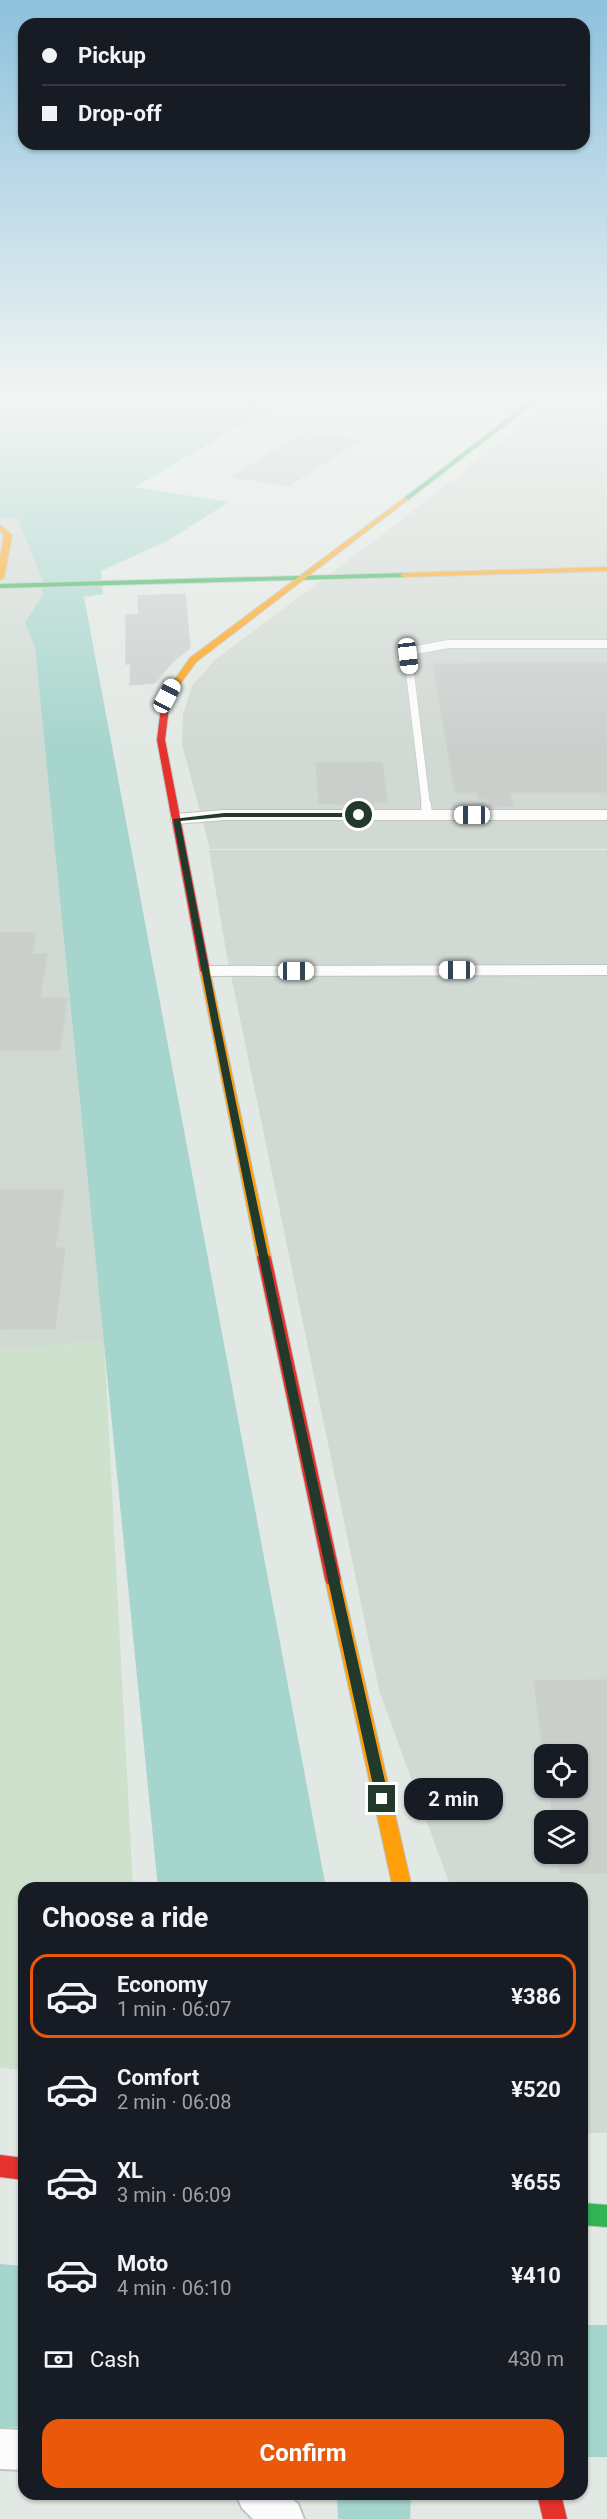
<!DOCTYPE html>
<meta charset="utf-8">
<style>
:root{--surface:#171b24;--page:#242831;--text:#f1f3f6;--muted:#9ea1a6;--line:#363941;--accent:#ea580c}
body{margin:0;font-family:Roboto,sans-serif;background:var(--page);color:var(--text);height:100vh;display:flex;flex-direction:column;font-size:22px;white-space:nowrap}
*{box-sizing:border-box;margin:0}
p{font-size:20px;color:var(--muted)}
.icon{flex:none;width:33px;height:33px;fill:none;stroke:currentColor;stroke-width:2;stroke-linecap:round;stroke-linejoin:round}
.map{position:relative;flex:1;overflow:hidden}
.drawer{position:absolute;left:18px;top:1882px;width:570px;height:618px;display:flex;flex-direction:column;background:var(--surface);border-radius:18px;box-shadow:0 2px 4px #0004}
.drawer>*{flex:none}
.banner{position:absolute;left:18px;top:18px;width:572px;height:132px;border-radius:18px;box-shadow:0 2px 4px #0004;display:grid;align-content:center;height:132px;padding:0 24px;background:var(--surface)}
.buttons{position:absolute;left:534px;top:1744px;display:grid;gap:12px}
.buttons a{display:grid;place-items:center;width:54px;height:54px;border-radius:12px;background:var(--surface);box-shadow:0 2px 4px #0004;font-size:30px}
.end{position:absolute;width:27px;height:27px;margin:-14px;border:8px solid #223a2c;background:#fff;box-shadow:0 0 0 3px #fff}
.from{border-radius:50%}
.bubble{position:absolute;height:42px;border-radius:18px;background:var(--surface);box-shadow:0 2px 4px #0004;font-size:20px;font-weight:700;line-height:42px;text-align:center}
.car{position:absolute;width:18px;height:36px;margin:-18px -9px;border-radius:8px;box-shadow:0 0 4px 2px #0007;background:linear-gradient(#fff 24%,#345 0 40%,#fff 0 76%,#345 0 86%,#fff 0)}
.banner b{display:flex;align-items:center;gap:21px;height:57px;font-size:22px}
.banner b+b{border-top:2px solid var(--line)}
.banner i{width:15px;height:15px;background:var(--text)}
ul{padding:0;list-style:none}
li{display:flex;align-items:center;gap:18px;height:84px;margin:0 12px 9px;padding:0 12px;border:3px solid transparent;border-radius:18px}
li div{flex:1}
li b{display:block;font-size:22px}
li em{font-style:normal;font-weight:700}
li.current{border-color:var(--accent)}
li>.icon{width:54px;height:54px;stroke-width:1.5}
h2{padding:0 24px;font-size:27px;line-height:72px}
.pay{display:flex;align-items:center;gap:15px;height:66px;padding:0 24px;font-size:22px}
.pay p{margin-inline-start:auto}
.action{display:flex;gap:12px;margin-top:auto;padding:12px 24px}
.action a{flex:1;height:69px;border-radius:18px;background:var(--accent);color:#fff;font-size:24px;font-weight:700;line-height:69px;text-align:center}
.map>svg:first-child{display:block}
.built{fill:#d1d9d3;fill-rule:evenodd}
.green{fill:#cde1cd}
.water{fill:#a5d5cc}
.building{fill:#cacfcc;stroke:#cbd1cd;stroke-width:1.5}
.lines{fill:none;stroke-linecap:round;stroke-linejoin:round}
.lane-far1-casing{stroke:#bfc5c1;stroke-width:9}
.lane-casing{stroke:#bfc5c1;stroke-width:12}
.street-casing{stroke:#bfc5c1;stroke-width:4}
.fast-casing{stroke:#bdc4bf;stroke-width:2}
.slow-casing{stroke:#bdc4bf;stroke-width:2}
.jam-casing{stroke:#bdc4bf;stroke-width:2}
.lane-far1{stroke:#fbfcfb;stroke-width:8}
.lane{stroke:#fbfcfb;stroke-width:10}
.street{fill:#fbfcfb;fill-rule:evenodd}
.fast{fill:#30b455;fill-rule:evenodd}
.slow{fill:#ff9f0a;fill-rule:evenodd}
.jam{fill:#e5322d;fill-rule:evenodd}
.route{fill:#223a2c}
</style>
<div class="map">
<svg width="607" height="2519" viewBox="0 0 607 2519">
<rect width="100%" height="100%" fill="#e2e8e4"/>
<g class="built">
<polygon points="557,398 607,398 607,849 210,849 182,744 183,714 192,686 215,660 395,525"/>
<polygon points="17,517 42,579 42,596 25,622 35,648 104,1341 0,1350 0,518"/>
<path d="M209 850H607V2133H582V1888H451L379 1690 226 951ZM544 1755H578V1788H544ZM544 1821H578V1854H544Z"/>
</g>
<polygon class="green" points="104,1341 133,1888 24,1888 24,2070 0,2068 0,1350"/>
<g class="water">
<polygon points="0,398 288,398 135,487 229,502 167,541 101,571 103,594 84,597 326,1888 158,1888 35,648 25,622 42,596 42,579 17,518 0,518"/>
<polygon points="0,2264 24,2266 24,2427 0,2427"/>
<rect x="582" y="2325" width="25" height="132"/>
<polygon points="337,2495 411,2495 410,2519 338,2519"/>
</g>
<g class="building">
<polygon points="305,432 359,441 289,486 232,477"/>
<polygon points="185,594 190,648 172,662 155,683 130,685 131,664 126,664 126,615 139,615 138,596"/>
<polygon points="607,663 607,792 509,792 513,806 490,807 488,799 479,799 477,792 455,792 433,664"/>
<polygon points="382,762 387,802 374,802 374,804 319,804 316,763"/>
<polygon points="0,933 35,933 32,954 47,954 40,998 67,998 60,1050 0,1050"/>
<polygon points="0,1190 64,1190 55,1248 65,1248 55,1328 0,1329"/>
<polygon points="607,1680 607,1873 561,1873 558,1854 578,1854 578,1821 554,1821 549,1788 578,1788 578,1755 544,1755 534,1681"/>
</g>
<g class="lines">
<g class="lane-far1-casing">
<polyline id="lane-far1" points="426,805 408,656 411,651 448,644 607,644"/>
</g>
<g class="lane-casing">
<g id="lane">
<polyline points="426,804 427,815"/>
<polyline points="176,819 224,815 607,815"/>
<polyline points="205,971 607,970"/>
</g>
</g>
<g class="street-casing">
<g id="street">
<polygon points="0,2429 24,2430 24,2470 0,2469"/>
<polygon points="236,2494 287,2494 298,2504 304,2519 253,2519 242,2508"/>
</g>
</g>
<g class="fast-casing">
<g id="fast">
<polygon points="534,398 541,398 408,500 404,500 404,498"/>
<polygon points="407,573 408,575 404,577 0,588 0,584"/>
<polygon points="582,2203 607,2205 607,2227 582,2225"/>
</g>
</g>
<g class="slow-casing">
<g id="slow">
<polygon points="404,498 409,499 196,662 178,687 172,687 171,685 190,658"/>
<polygon points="0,525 12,535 4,578 0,580 0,558 4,535 0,531"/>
<polygon points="607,567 607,571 404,577 400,575 404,573"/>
<polygon points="205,968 210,971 271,1257 264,1262 257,1257 200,971"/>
<polygon points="333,1572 339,1574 341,1579 412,1888 393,1888 325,1579 327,1574"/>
</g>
</g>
<g class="jam-casing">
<g id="jam">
<polygon points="172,683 179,685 169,707 165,740 210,971 205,974 200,971 157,740 161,707"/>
<polygon points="264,1252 271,1257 341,1579 339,1584 333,1586 327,1584 325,1579 257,1257"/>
<polygon points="0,2155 24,2158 24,2180 0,2177"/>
<polygon points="537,2494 561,2494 567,2519 543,2519"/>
</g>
</g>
<use href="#lane-far1" class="lane-far1"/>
<use href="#lane" class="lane"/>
<use href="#street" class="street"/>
<use href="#fast" class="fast"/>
<use href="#slow" class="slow"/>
<use href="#jam" class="jam"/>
</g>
<linearGradient id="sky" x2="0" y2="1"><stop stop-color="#8dc1dd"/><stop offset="0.53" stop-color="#f2f5f3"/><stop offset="1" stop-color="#f2f5f3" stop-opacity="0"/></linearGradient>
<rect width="607" height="751" fill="url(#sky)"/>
<path class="route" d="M224 813H359L362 815 359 817H224L180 821C242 1148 315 1474 389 1799L387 1803 382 1805 378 1803 376 1799C304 1473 233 1147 173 819Z"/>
</svg>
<div class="buttons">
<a><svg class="icon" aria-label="locate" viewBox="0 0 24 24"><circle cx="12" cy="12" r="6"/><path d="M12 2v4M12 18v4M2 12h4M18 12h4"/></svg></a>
<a><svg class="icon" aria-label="layers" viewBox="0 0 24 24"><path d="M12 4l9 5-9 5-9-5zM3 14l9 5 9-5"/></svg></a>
</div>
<i class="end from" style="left:359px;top:815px"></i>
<i class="end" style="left:382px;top:1799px"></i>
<div class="bubble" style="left:404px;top:1778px;width:99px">2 min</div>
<i class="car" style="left:408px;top:656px;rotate:173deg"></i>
<i class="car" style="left:167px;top:696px;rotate:28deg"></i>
<i class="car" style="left:472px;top:815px;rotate:270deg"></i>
<i class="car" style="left:457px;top:970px;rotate:270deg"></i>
<i class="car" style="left:296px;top:971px;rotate:90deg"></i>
<div class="banner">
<b><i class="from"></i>Pickup</b>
<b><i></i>Drop-off</b>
</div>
<section class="drawer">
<h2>Choose a ride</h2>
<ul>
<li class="current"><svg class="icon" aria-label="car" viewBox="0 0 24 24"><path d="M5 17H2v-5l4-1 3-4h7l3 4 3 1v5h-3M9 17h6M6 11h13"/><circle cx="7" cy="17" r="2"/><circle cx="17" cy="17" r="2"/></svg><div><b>Economy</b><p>1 min · 06:07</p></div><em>¥386</em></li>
<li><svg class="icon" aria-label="car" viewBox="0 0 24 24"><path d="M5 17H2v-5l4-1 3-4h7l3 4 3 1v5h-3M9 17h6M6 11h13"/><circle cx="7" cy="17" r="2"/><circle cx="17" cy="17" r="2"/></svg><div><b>Comfort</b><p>2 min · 06:08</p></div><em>¥520</em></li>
<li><svg class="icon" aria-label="car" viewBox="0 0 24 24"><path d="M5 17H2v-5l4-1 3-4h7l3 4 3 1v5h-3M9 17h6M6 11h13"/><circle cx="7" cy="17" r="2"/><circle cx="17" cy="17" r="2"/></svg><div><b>XL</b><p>3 min · 06:09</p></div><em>¥655</em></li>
<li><svg class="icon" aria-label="car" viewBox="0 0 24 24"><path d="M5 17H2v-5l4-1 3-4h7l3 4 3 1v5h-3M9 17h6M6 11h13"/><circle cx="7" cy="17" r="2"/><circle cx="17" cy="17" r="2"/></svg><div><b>Moto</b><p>4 min · 06:10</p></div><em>¥410</em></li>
</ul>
<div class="pay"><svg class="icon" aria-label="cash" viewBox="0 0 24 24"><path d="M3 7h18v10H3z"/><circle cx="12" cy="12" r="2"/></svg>Cash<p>430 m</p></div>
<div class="action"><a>Confirm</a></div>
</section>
</div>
